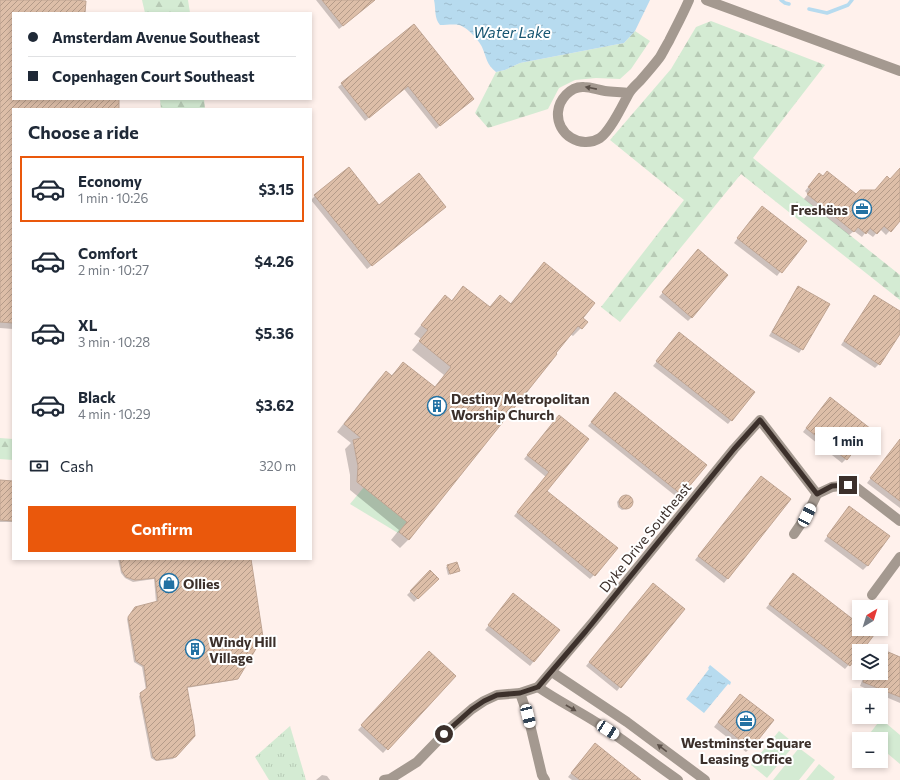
<!DOCTYPE html>
<meta charset="utf-8">
<style>
:root{--surface:#fff;--page:#f2f2f3;--text:#1f2937;--muted:#747a83;--line:#e0e1e3;--accent:#ea580c}
body{margin:0;font-family:Commissioner,sans-serif;background:var(--page);color:var(--text);height:100vh;display:flex;flex-direction:column;font-size:15px;white-space:nowrap}
*{box-sizing:border-box;margin:0}
p{font-size:13px;color:var(--muted)}
.icon{flex:none;width:22px;height:22px;fill:none;stroke:currentColor;stroke-width:2;stroke-linecap:round;stroke-linejoin:round}
.map{position:relative;flex:1;overflow:hidden}
.details{position:absolute;left:12px;top:108px;width:300px;height:452px;display:flex;flex-direction:column;background:var(--surface);border-radius:0px;box-shadow:0 2px 6px #0003}
.details>*{flex:none}
.hud{position:absolute;left:12px;top:12px;width:300px;height:88px;border-radius:0px;box-shadow:0 2px 6px #0003;display:grid;align-content:center;height:88px;padding:0 16px;background:var(--surface)}
.needle{width:26px;rotate:38deg}
.tools{position:absolute;left:852px;top:600px;display:grid;gap:8px}
.tools a{display:grid;place-items:center;width:36px;height:36px;border-radius:0px;background:var(--surface);box-shadow:0 2px 6px #0003;font-size:20px}
.end{position:absolute;width:18px;height:18px;margin:-9px;border:5px solid #3c302b;background:#fff;box-shadow:0 0 0 2px #fff}
.from{border-radius:50%}
.bubble{position:absolute;height:28px;border-radius:0px;background:var(--surface);box-shadow:0 2px 6px #0003;font-size:13px;font-weight:700;line-height:28px;text-align:center}
.car{position:absolute;width:12px;height:24px;margin:-12px -6px;border-radius:5px;box-shadow:0 0 3px 1px #0007;background:linear-gradient(#fff 24%,#345 0 40%,#fff 0 76%,#345 0 86%,#fff 0)}
.hud b{display:flex;align-items:center;gap:14px;height:38px;font-size:15px}
.hud b+b{border-top:1px solid var(--line)}
.hud i{width:10px;height:10px;background:var(--text)}
ul{padding:0;list-style:none}
li{display:flex;align-items:center;gap:12px;height:66px;margin:0 8px 6px;padding:0 8px;border:2px solid transparent;border-radius:0px}
li div{flex:1}
li b{display:block;font-size:15px}
li em{font-style:normal;font-weight:700}
li.active{border-color:var(--accent)}
li>.icon{width:36px;height:36px;stroke-width:1.5}
h2{padding:0 16px;font-size:18px;line-height:48px}
.pay{display:flex;align-items:center;gap:10px;height:44px;padding:0 16px;font-size:15px}
.pay p{margin-inline-start:auto}
.action{display:flex;gap:8px;margin-top:auto;padding:8px 16px}
.action a{flex:1;height:46px;border-radius:0px;background:var(--accent);color:#fff;font-size:16px;font-weight:700;line-height:46px;text-align:center}
.map>svg:first-child{display:block}
.grass{fill:url(#grass-tufts)}
.forest{fill:url(#forest-firs)}
.park{fill:#d4ebd3}
.water{fill:url(#water-ripples)}
.shadow{fill:#0003}
.lines{fill:none;stroke-linecap:round;stroke-linejoin:round}
.stream{stroke:#b7dbef;stroke-width:3.5}
.building{fill:url(#building-hatch);stroke:#bfa492}
.minor{stroke:#a49990;stroke-width:10}
.tertiary{stroke:#a49990;stroke-width:10}
.oneway{fill:#5b5049}
.route{stroke:#3c302b;stroke-width:5}
.labels{text-anchor:middle;dominant-baseline:central;stroke-width:4;stroke-linejoin:round;paint-order:stroke}
.poi-label{font-size:14px;font-weight:bold;fill:#3c302b;stroke:#fff;text-anchor:start}
.street-label{font-size:14px;fill:#3c302b;stroke:#fff}
.water-label{font-size:15px;font-style:italic;fill:#165571;stroke:#fff}
</style>
<div class="map">
<svg width="900" height="780" viewBox="0 0 900 780">
<defs>
<pattern id="grass-tufts" width="24" height="20" patternUnits="userSpaceOnUse"><rect width="24" height="20" fill="#d4ebd3"/><path d="M3 7l-1-3M5 7V3M7 7l1-3M15 17l-1-3M17 17v-4M19 17l1-3" fill="none" stroke="#b7cab5"/></pattern>
<pattern id="forest-firs" width="22" height="20" patternUnits="userSpaceOnUse"><rect width="22" height="20" fill="#d4ebd3"/><path d="M5 1l3.5 6h-7zM16 11l3.5 6h-7z" fill="#b7cab5"/></pattern>
<pattern id="water-ripples" width="26" height="14" patternUnits="userSpaceOnUse"><rect width="26" height="14" fill="#b7dbef"/><path d="M2 4q2-2 4 0t4 0M15 11q2-2 4 0t4 0" fill="none" stroke="#9ebccd"/></pattern>
<pattern id="building-hatch" width="6" height="6" patternUnits="userSpaceOnUse"><rect width="6" height="6" fill="#ddbea8"/><path d="M-1 1l2-2M0 6l6-6M5 7l2-2" fill="none" stroke="#b49b89"/></pattern>
</defs>
<rect width="100%" height="100%" fill="#fff1ec"/>
<polygon class="grass" points="290,726 306,780 269,780 255,757"/>
<g class="forest">
<polygon points="142,0 188,0 190,13 145,13"/>
<polygon points="711,21 825,65 753,158 900,275 900,300 741,174 620,322 601,307 684,200 610,140 671,69 696,27"/>
<polygon points="635,31 650,41 631,69 620,79 596,78 575,80 559,88 548,109 488,128 475,113 496,72 505,70 520,63 624,43"/>
<polygon points="160,99 204,99 205,109 161,109"/>
<polygon points="0,438 13,439 13,460 0,459"/>
</g>
<g class="park">
<polygon points="364,487 407,522 398,533 350,504"/>
<polygon points="881,719 900,735 900,764 881,748 881,739 869,739 867,737"/>
<polygon points="779,731 795,744 767,778 751,765"/>
<polygon points="799,748 815,760 799,780 773,780"/>
<polygon points="819,764 835,777 833,780 806,780"/>
</g>
<g class="water">
<path d="M434 0H650L635 31 624 43 520 63 505 70 496 72C486 64 487 58 482 47 479 40 467 27 459 25 454 24 446 25 440 25 434 18 436 9 434 0Z"/>
<polygon points="710,665 731,682 730,685 728,684 704,713 686,699 709,669 708,668"/>
</g>
<g class="shadow">
<polygon points="0,0 59,0 84,13 13,13 13,99 118,99 118,109 13,109 13,329 0,328"/>
<polygon points="316,0 375,0 339,29"/>
<polygon points="414,26 468,102 436,129 404,89 365,121 338,87"/>
<polygon points="900,169 900,219 886,235 880,229 873,237 866,232 862,237 854,231 849,235 804,199 808,194 805,191 819,174 856,195 875,191 890,180"/>
<polygon points="315,196 379,206 441,210 367,269 311,200"/>
<polygon points="758,211 805,241 777,276 734,243"/>
<polygon points="695,254 692,317 688,321 659,297"/>
<polygon points="544,264 582,318 581,328 573,336 570,334 555,354 556,355 408,540 400,548 391,540 399,530 350,490 350,475 345,449 351,443 337,432 378,380 386,372 391,376 403,363 434,388 444,375 412,350 421,339 414,334 437,305 445,297 451,301 463,287 489,308 500,296 510,304 536,272"/>
<polygon points="799,287 802,349 799,353 769,336 795,291"/>
<polygon points="874,296 900,313 900,332 879,364 875,368 841,345 871,300"/>
<polygon points="676,338 754,393 728,424 653,366"/>
<polygon points="612,397 682,495 678,498 588,426"/>
<polygon points="826,402 846,459 842,463 803,432"/>
<polygon points="559,417 546,491 594,575 590,579 514,516 546,477 524,459"/>
<polygon points="900,448 900,508 867,483 893,449"/>
<polygon points="0,481 13,482 13,522 0,522"/>
<polygon points="758,481 790,499 724,583 695,560"/>
<polygon points="622,496 627,496 631,499 632,503 626,509 622,510 618,507 617,502"/>
<polygon points="846,511 889,536 867,566 863,570 824,541"/>
<polygon points="118,559 250,559 237,679 235,680 187,688 194,736 173,759 156,761 151,758 139,696 146,690 142,667 134,662 127,619 134,610 156,602 154,579 133,582 125,578 121,573"/>
<polygon points="448,566 458,570 457,572 448,575 446,567"/>
<polygon points="430,572 437,579 414,602 407,595"/>
<polygon points="790,578 859,625 859,629 864,629 860,651 859,651 859,653 845,669 766,608"/>
<polygon points="649,588 620,687 617,691 586,666"/>
<polygon points="510,598 558,631 530,666 485,630"/>
<polygon points="878,649 900,658 900,703 860,686 865,673 881,673 881,651 875,651"/>
<polygon points="426,657 455,676 383,753 358,730"/>
<polygon points="736,699 750,748 746,752 714,727"/>
<polygon points="591,748 640,780 572,780 568,777"/>
<polygon points="322,775 327,776 330,780 316,780"/>
</g>
<g class="lines">
<g class="stream">
<polyline points="781,0 785,3 789,4"/>
<polyline points="809,9 827,13 848,5 852,0"/>
</g>
</g>
<g class="building">
<polygon points="0,0 73,0 86,1 85,13 13,13 13,99 119,99 119,109 13,109 13,323 0,322"/>
<polygon points="322,0 375,0 343,26"/>
<polygon points="414,24 474,99 440,126 408,86 369,118 341,83"/>
<polygon points="349,167 379,205 419,173 446,207 372,266 314,195"/>
<polygon points="900,168 900,221 891,232 884,226 877,234 870,228 866,234 858,227 854,232 807,194 811,189 808,187 819,173 823,176 827,171 856,194 860,190 875,190 887,176 890,179"/>
<polygon points="762,206 807,241 782,273 737,238"/>
<polygon points="698,249 728,275 692,318 662,292"/>
<polygon points="544,262 595,303 583,318 588,322 582,329 578,326 556,353 557,354 409,540 399,532 407,522 357,482 358,466 353,440 361,438 344,424 386,371 392,376 403,362 435,387 451,367 419,341 428,330 421,325 445,295 452,301 463,286 490,307 500,295 511,304"/>
<polygon points="798,286 830,304 803,350 772,332"/>
<polygon points="874,295 900,311 900,334 880,365 844,341"/>
<polygon points="679,332 755,392 732,421 656,361"/>
<polygon points="615,392 707,465 682,495 591,422"/>
<polygon points="830,397 871,429 847,460 806,428"/>
<polygon points="559,415 589,439 547,491 618,548 595,576 517,512 549,472 527,455"/>
<polygon points="900,439 900,501 870,478"/>
<polygon points="761,476 791,499 728,579 698,556"/>
<polygon points="0,480 13,481 13,521 0,520"/>
<circle cx="626" cy="502" r="7"/>
<polygon points="849,506 890,536 868,566 827,536"/>
<polygon points="120,559 251,559 263,637 238,679 187,687 194,725 195,736 176,757 158,760 156,760 153,757 140,693 147,688 144,666 136,661 128,617 135,607 158,601 155,578 135,580 126,577 122,571"/>
<polygon points="457,562 460,571 450,574 447,565"/>
<polygon points="430,570 439,579 418,599 410,591"/>
<polygon points="793,573 859,624 859,629 865,629 874,635 862,651 859,651 859,654 850,666 769,604"/>
<polygon points="653,583 685,609 621,688 589,662"/>
<polygon points="513,593 560,630 534,662 488,625"/>
<polygon points="881,649 900,657 900,697 863,682 867,673 881,673"/>
<polygon points="429,651 456,676 388,750 361,725"/>
<polygon points="740,694 774,720 751,749 718,722"/>
<polygon points="595,743 641,780 580,780 571,773"/>
</g>
<g class="lines">
<g class="minor">
<path d="M629 93C621 92 613 92 605 91 598 90 591 87 584 87 570 86 559 100 558 112 556 134 581 150 600 138 611 130 622 106 628 95 631 89 636 85 640 81 647 73 654 65 660 57 663 52 666 46 669 41 676 27 683 14 689 0"/>
<polyline points="794,534 807,515 817,494"/>
<polyline points="872,595 900,557"/>
<polyline points="552,672 627,722 705,780"/>
<path d="M538 687C558 701 581 712 602 726 628 743 652 762 678 780"/>
<polyline points="520,693 528,716 542,775 545,780"/>
<polyline points="384,780 390,779 417,762 450,728 472,709 484,701 497,695 520,693 538,687 594,621 734,449 760,420 817,494 832,487 848,485 857,488 900,521"/>
</g>
<polyline class="tertiary" points="706,0 900,71"/>
</g>
<defs><path id="oneway-solid" d="M-6-.8H1V-3.2L6.5 0L1 3.2V.8H-6Z"/></defs>
<g class="oneway">
<use href="#oneway-solid" transform="translate(591 88) rotate(-169)"/>
<use href="#oneway-solid" transform="translate(571 708) rotate(30)"/>
<use href="#oneway-solid" transform="translate(662 748) rotate(-143)"/>
</g>
<g class="lines">
<polyline class="route" points="444,734 472,709 484,701 497,695 520,693 538,687 586,631 734,449 760,420 817,494 832,486 848,485"/>
</g>
<defs>
<g id="office-ring" transform="scale(1)"><circle r="9.5" fill="#fff" stroke="#2271a3" stroke-width="1.5"/><path d="M-6-3h4V-5.5h4V-3h4V5H-6ZM-1-4.5V-3h2v-1.5ZM-6 0V1H6V0Z" fill="#2271a3"/></g>
<g id="building-ring" transform="scale(1)"><circle r="9.5" fill="#fff" stroke="#2271a3" stroke-width="1.5"/><path d="M-4-6H4V6H1V3H-1V6H-4ZM-2.5-4.3h1.7v1.8h-1.7ZM.8-4.3h1.7v1.8H.8ZM-2.5-1h1.7V.8h-1.7ZM.8-1h1.7V.8H.8Z" fill="#2271a3"/></g>
<g id="shop-ring" transform="scale(1)"><circle r="9.5" fill="#fff" stroke="#2271a3" stroke-width="1.5"/><path d="M-5-2.5h2.3a2.7 3.5 0 0 1 5.4 0H5L5.5 6h-11ZM-1.5-2.5h3a1.5 2.3 0 0 0-3 0Z" fill="#2271a3"/></g>
</defs>
<g fill-rule="evenodd">
<use href="#office-ring" x="862" y="209"/>
<use href="#building-ring" x="437" y="406"/>
<use href="#shop-ring" x="169" y="583"/>
<use href="#building-ring" x="195" y="649"/>
<use href="#office-ring" x="746" y="721"/>
</g>
<g class="labels">
<g class="poi-label">
<text x="848" y="209" text-anchor="end">Freshëns</text>
<text x="451" y="398">Destiny Metropolitan<tspan x="451" dy="16">Worship Church</tspan></text>
<text x="183" y="583">Ollies</text>
<text x="209" y="641">Windy Hill<tspan x="209" dy="16">Village</tspan></text>
<text x="746" y="742" text-anchor="middle">Westminster Square<tspan x="746" dy="16">Leasing Office</tspan></text>
</g>
<g class="street-label">
<text transform="translate(645 537) rotate(-51)">Dyke Drive Southeast</text>
</g>
<g class="water-label">
<text x="512" y="32">Water Lake</text>
</g>
</g>
</svg>
<div class="tools">
<a><svg class="needle" viewBox="-14 -14 28 28"><path d="M0-13l5 13h-10z" fill="#e53935"/><path d="M0 13l5-13h-10z" fill="#747a83"/></svg></a>
<a><svg class="icon" aria-label="layers" viewBox="0 0 24 24"><path d="M12 4l9 5-9 5-9-5zM3 14l9 5 9-5"/></svg></a>
<a>+</a>
<a>−</a>
</div>
<i class="end from" style="left:444px;top:734px"></i>
<i class="end" style="left:848px;top:485px"></i>
<div class="bubble" style="left:815px;top:427px;width:66px">1 min</div>
<i class="car" style="left:807px;top:515px;rotate:27deg"></i>
<i class="car" style="left:528px;top:716px;rotate:166deg"></i>
<i class="car" style="left:608px;top:730px;rotate:123deg"></i>
<div class="hud">
<b><i class="from"></i>Amsterdam Avenue Southeast</b>
<b><i></i>Copenhagen Court Southeast</b>
</div>
<section class="details">
<h2>Choose a ride</h2>
<ul>
<li class="active"><svg class="icon" aria-label="car" viewBox="0 0 24 24"><path d="M5 17H2v-5l4-1 3-4h7l3 4 3 1v5h-3M9 17h6M6 11h13"/><circle cx="7" cy="17" r="2"/><circle cx="17" cy="17" r="2"/></svg><div><b>Economy</b><p>1 min · 10:26</p></div><em>$3.15</em></li>
<li><svg class="icon" aria-label="car" viewBox="0 0 24 24"><path d="M5 17H2v-5l4-1 3-4h7l3 4 3 1v5h-3M9 17h6M6 11h13"/><circle cx="7" cy="17" r="2"/><circle cx="17" cy="17" r="2"/></svg><div><b>Comfort</b><p>2 min · 10:27</p></div><em>$4.26</em></li>
<li><svg class="icon" aria-label="car" viewBox="0 0 24 24"><path d="M5 17H2v-5l4-1 3-4h7l3 4 3 1v5h-3M9 17h6M6 11h13"/><circle cx="7" cy="17" r="2"/><circle cx="17" cy="17" r="2"/></svg><div><b>XL</b><p>3 min · 10:28</p></div><em>$5.36</em></li>
<li><svg class="icon" aria-label="car" viewBox="0 0 24 24"><path d="M5 17H2v-5l4-1 3-4h7l3 4 3 1v5h-3M9 17h6M6 11h13"/><circle cx="7" cy="17" r="2"/><circle cx="17" cy="17" r="2"/></svg><div><b>Black</b><p>4 min · 10:29</p></div><em>$3.62</em></li>
</ul>
<div class="pay"><svg class="icon" aria-label="cash" viewBox="0 0 24 24"><path d="M3 7h18v10H3z"/><circle cx="12" cy="12" r="2"/></svg>Cash<p>320 m</p></div>
<div class="action"><a>Confirm</a></div>
</section>
</div>
